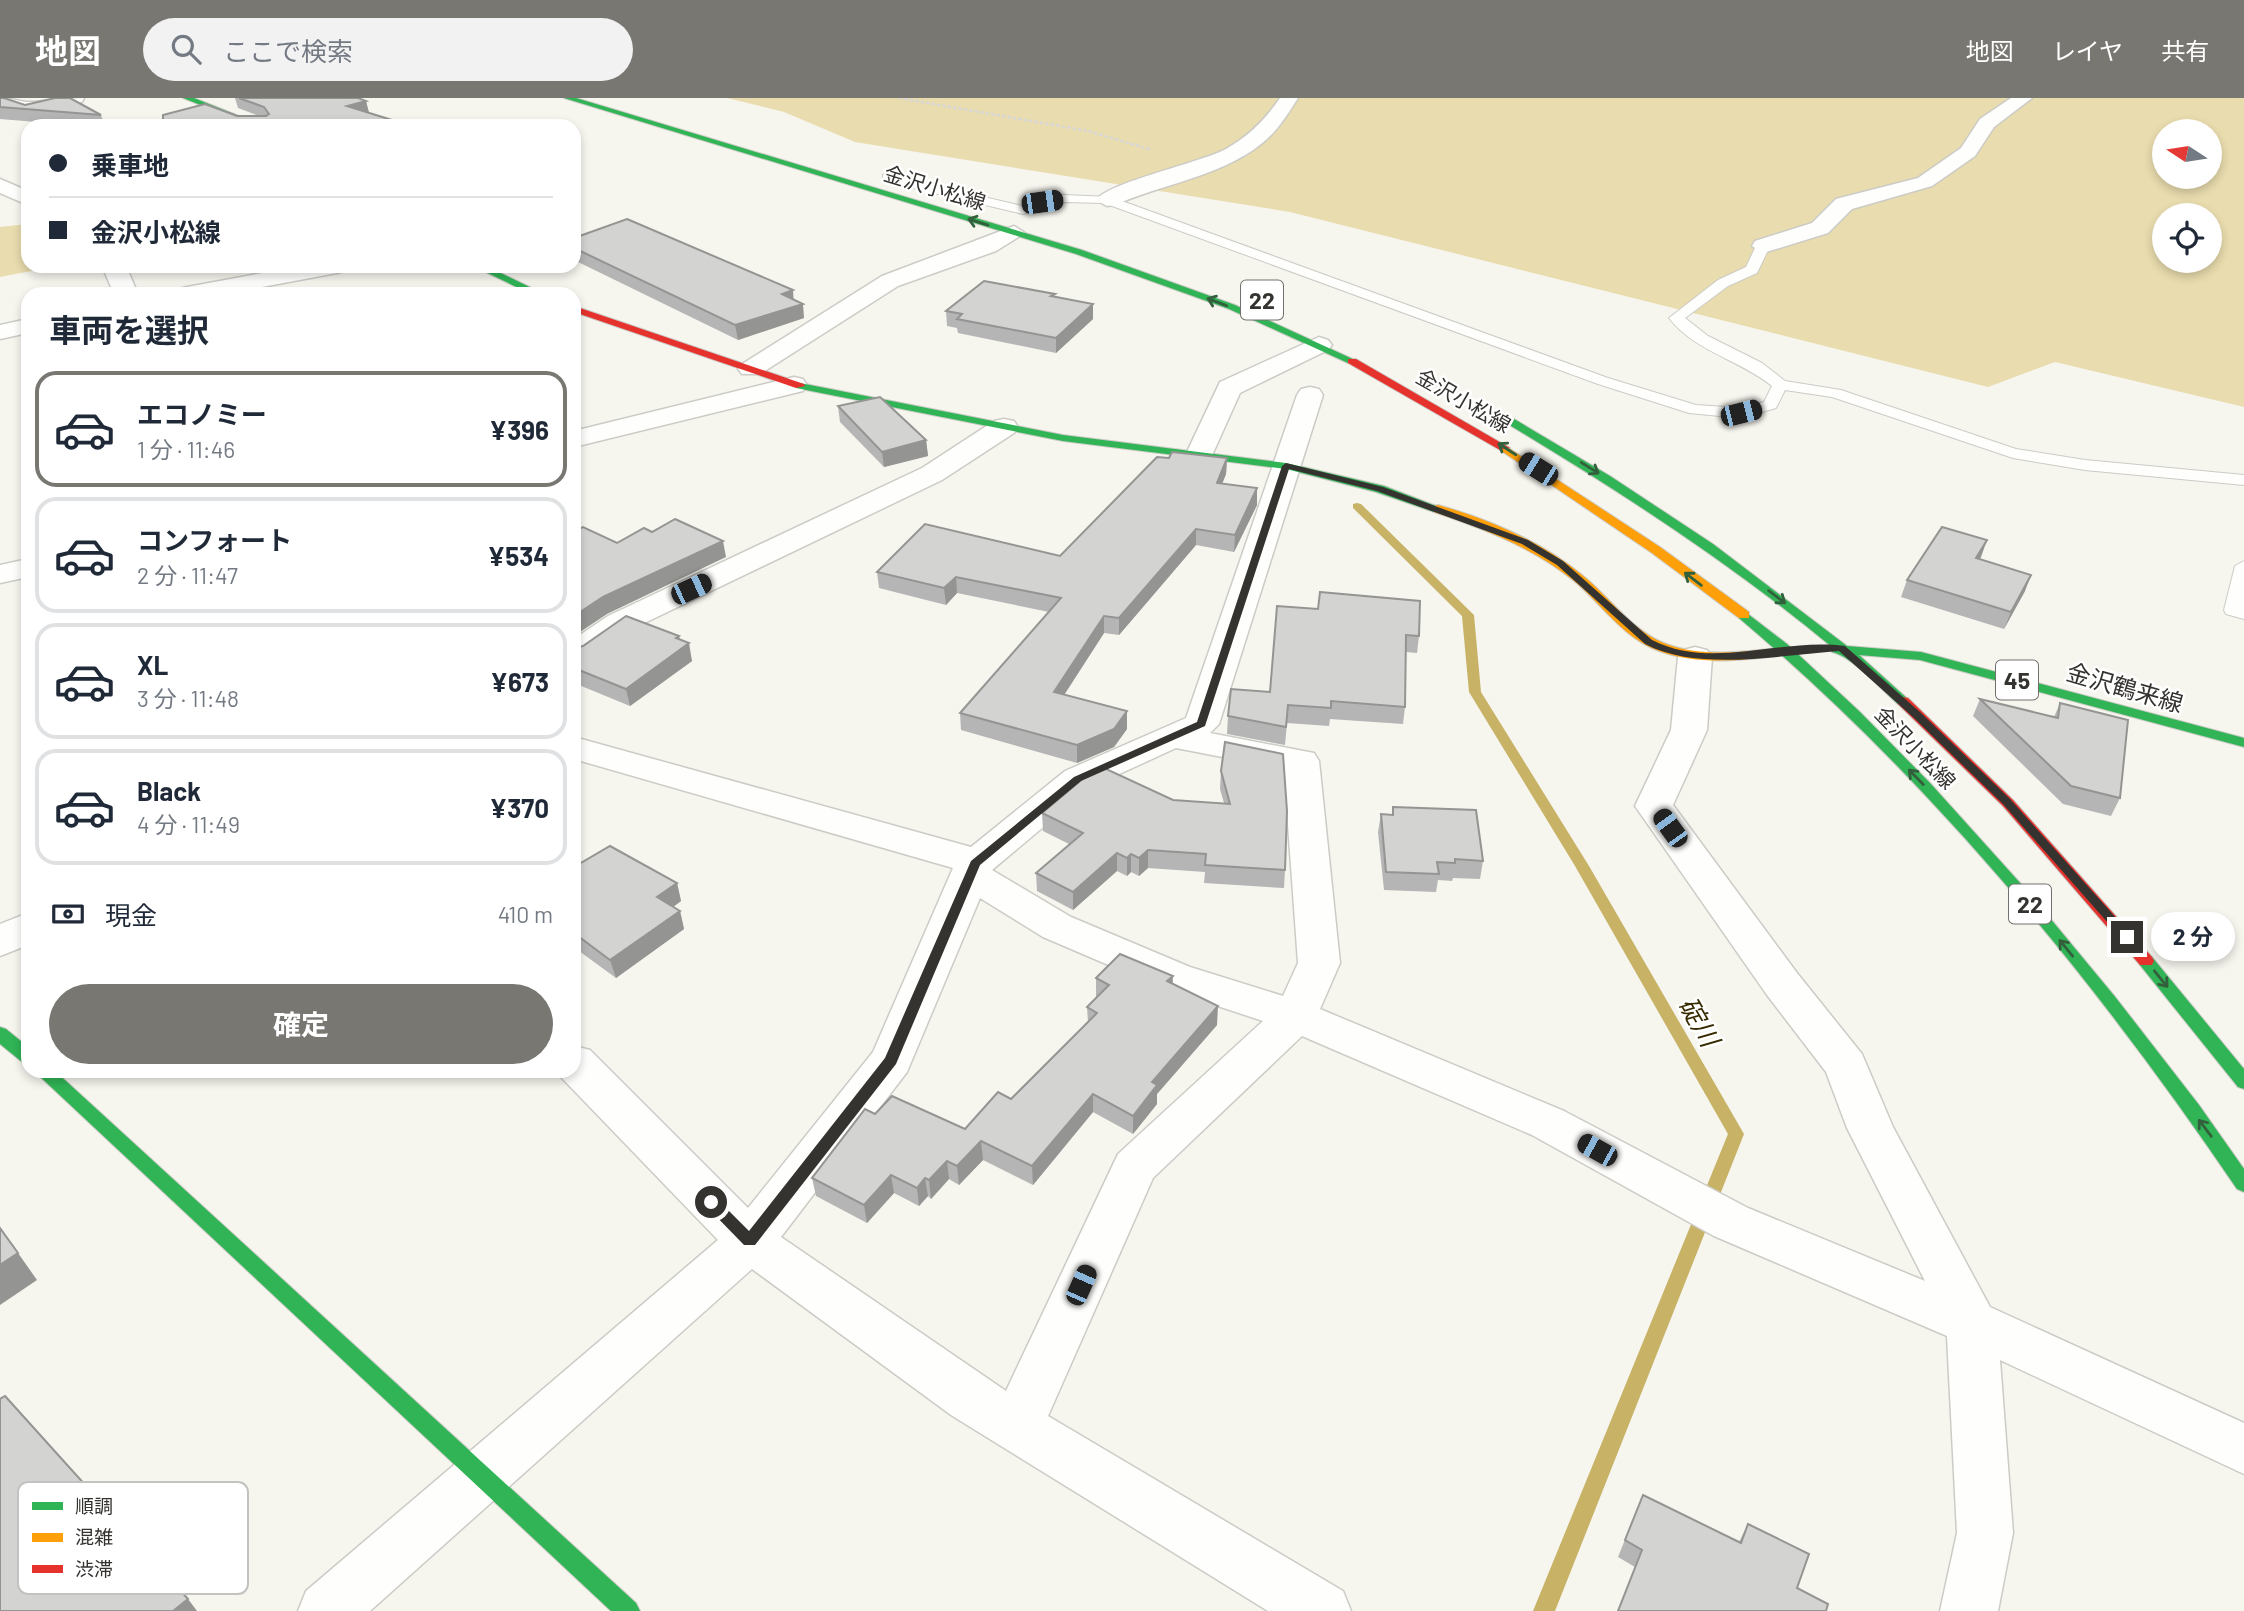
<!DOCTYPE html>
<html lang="ja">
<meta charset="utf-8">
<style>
:root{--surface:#fff;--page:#f2f2f3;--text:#1f2937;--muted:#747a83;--line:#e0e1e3;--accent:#797772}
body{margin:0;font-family:Barlow,"Noto Sans JP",sans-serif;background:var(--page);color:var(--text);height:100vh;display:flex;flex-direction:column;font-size:26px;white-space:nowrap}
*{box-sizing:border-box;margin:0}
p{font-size:23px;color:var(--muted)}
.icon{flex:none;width:38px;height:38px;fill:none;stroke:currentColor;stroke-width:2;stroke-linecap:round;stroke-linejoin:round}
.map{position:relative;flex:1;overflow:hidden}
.details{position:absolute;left:21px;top:189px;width:560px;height:791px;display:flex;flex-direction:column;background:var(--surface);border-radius:21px;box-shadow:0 4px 10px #0003}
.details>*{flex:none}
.guide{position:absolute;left:21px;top:21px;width:560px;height:154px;border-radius:21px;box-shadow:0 4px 10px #0003;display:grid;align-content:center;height:154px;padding:0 28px;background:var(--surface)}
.needle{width:46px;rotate:282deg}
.buttons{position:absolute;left:2152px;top:21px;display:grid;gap:14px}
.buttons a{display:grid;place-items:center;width:70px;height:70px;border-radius:50%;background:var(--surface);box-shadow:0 4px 10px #0003;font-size:35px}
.end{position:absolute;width:32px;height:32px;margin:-16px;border:9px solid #35332f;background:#fff;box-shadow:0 0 0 4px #fff}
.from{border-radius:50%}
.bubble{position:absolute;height:49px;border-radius:24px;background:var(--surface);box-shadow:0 4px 10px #0003;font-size:23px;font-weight:700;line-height:49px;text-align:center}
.car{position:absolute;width:21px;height:42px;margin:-21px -10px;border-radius:9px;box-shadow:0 0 5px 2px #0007;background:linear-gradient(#222 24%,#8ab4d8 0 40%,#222 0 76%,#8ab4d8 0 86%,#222 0)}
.guide b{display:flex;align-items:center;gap:24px;height:66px;font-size:26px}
.guide b+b{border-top:2px solid var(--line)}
.guide i{width:18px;height:18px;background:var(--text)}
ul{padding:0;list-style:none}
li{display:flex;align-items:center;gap:21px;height:116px;margin:0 14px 10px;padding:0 14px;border:4px solid var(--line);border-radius:21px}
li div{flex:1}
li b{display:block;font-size:26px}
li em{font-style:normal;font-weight:700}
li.current{border-color:var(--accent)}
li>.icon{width:63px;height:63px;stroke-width:1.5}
h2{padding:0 28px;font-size:32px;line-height:84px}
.pay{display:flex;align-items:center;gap:18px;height:77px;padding:0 28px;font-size:26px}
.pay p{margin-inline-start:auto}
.primary-button{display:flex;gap:14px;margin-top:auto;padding:14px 28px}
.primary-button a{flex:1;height:80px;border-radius:42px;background:var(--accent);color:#fff;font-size:28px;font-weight:700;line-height:80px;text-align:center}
header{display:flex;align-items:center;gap:42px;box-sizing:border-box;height:98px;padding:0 35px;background:var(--accent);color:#fff}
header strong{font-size:33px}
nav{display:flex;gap:38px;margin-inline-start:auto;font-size:24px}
.search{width:490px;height:63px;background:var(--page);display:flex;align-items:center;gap:18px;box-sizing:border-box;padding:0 24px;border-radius:38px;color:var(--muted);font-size:26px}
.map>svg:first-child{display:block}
.green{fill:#e9dcae;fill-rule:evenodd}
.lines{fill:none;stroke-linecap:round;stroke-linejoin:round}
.stream{fill:#c7b266;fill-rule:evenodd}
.lane-casing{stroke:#cccbc6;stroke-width:2}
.street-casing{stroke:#cccbc6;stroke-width:3}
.fast-casing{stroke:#cccbc6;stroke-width:2}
.slow-casing{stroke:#cccbc6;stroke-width:2}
.jam-casing{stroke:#cccbc6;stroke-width:2}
.path{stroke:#d8d7d5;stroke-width:2.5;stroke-dasharray:3.5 2;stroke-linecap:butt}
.lane{fill:#fefefc;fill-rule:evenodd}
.street{fill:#fefefc;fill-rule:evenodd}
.fast{fill:#30b455;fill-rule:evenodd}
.slow{fill:#ff9f0a;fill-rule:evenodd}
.jam{fill:#e5322d;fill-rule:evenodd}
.wall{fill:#b5b5b5}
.shaded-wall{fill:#949493}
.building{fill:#d3d3d2;stroke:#949493;stroke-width:2}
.oneway{stroke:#33603c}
.route{fill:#35332f}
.labels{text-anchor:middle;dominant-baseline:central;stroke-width:5;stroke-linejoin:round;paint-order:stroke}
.far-street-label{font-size:21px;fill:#35332f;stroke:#fff}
.shield{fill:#fff;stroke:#72706d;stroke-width:2}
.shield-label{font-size:23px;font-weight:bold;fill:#35332f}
.street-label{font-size:24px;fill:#35332f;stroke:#fff}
.water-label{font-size:26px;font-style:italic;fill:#372b00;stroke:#fff}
.key{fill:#fff;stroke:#c2c2c1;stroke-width:2}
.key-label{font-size:19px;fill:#35332f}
</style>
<header>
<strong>地図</strong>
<div class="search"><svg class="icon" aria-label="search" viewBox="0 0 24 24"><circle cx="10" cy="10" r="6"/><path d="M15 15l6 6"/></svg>ここで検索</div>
<nav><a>地図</a><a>レイヤ</a><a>共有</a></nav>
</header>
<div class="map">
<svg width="2244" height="1513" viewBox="0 0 2244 1513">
<rect width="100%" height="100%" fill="#f6f5ee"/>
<g class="green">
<path d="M727 0H2244V309L2055 264 1988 289 1290 114 855 44 784 14ZM2165 33H2210V79H2165ZM2165 117H2210V163H2165Z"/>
<polygon points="28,126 28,168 57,168 0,179 0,129"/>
</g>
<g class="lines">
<polygon class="stream" points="1357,405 1361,406 1474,517 1481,594 1589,768 1744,1036 1555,1513 1533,1513 1728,1036 1575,768 1469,594 1462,518 1353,410 1353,406"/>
<g class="lane-casing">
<g id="lane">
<path d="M887 76 1022 108 1064 97 1111 99 1608 280 1696 307 1741 310 1764 304 1772 288C1740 262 1694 253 1669 220L1718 182 1746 169 1756 148 1763 144 1770 148 1757 175 1728 188 1685 220 1708 238 1762 265 1785 283 1841 292 2016 351 2085 362 2244 377V387L2085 372 2013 360 1832 299 1785 292 1776 310 1741 320 1689 315 1598 286 1104 105 1064 104 1023 116 883 83V77Z"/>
<polygon points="2244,463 2244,521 2226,516 2224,512 2235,468"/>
</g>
</g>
<g class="street-casing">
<g id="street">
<path d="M0 0C11 0 23 5 33 4 51 3 67 0 84 0L82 4 29 17 0 6Z"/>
<path d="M1280 0H1298C1287 17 1277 34 1261 46 1220 79 1161 86 1115 107L1107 108 1096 102C1109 84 1200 65 1226 51 1249 38 1265 22 1280 0Z"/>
<polygon points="2011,0 2032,0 1994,29 1975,58 1932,88 1852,111 1828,135 1763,155 1752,148 1755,143 1812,125 1836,101 1918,80 1961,50 1980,21"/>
<polygon points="0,81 28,93 28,107 0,95"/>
<polygon points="1014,128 1025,135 996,153 898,188 760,276 742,276 738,271 742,266 882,178"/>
<polygon points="102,168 126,168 138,196 114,196"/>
<polygon points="300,168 349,168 345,173 337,175 225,196 175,196 179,191 187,189"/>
<polygon points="28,221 28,235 0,241 0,227"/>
<polygon points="1319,239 1328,242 1332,247 1328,252 1240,295 1210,362 1200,364 1190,362 1186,356 1220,284"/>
<polygon points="794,279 803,281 807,287 803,293 574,349 574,333"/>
<path d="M1310 289 1319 291 1323 297 1219 626 1210 635 1314 655 1319 663 1340 865 1320 911 1564 1013 1748 1110 1925 1183 1847 1030 1826 974 1767 897 1635 708 1671 632 1678 559 1683 552 1695 549 1707 552 1712 559 1707 632 1673 707 1797 875 1862 956 1893 1029 1990 1209 2244 1325V1376L2000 1262 2013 1435 1998 1513H1940L1957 1435 1947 1238 1714 1138 1532 1037 1302 938 1153 1080 1048 1318 1343 1493 1351 1513H1268L951 1317 752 1171 370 1513H298L306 1493 718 1142 558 976 557 973H574V948L590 952 748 1110 873 954 953 770 574 661V639L971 749 1065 673 1186 620 1297 297 1301 291ZM1176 650 1284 671 1298 865 1283 898 1190 869 1071 819 992 772 1091 689ZM980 800 1043 839 1160 889 1263 923 1118 1056 1006 1293 781 1139 907 974Z"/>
<polygon points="1004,321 1014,323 1018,329 1014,335 942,382 630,532 586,563 574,566 574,541 608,518 922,370 994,323"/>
<polygon points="28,461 28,479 0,485 0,467"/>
<polygon points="28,815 28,847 0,858 0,826"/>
</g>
</g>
<g class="fast-casing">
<g id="fast">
<polygon points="183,0 194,0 264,28 253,28"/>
<polygon points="564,0 576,0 1082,152 1235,207 1357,263 1348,265 1229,211 1076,156"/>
<polygon points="473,168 486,168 544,196 531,196"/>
<polygon points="800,285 1063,337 1286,365 1384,388 1444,411 1442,414 1434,414 1376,394 1286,371 1063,343 796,290 796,286"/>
<path d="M1496 315H1504L1610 378 1713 446 1847 548 1921 554 2244 640V649L1920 562 1859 557 1910 603 1903 607 1898 606C1881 591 1853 559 1832 554V549C1727 462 1613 389 1496 319Z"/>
<path d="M1744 513 1787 546 1860 614 1930 685 2030 796 2116 900 2199 1007 2244 1071V1094L2237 1091C2096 883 1932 683 1739 520V514Z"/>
<polygon points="2146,857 2152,859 2244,971 2244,991 2238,989 2140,867 2138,863 2140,859"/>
<polygon points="0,929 6,931 28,949 28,966 22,964 0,946"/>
<polygon points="34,973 55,973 636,1505 640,1513 611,1513"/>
</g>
</g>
<g class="slow-casing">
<g id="slow">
<polygon points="1504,347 1660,449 1749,514 1749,520 1739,520 1652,455 1500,352 1500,348"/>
<path d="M1438 407C1488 421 1542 444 1582 477 1611 500 1633 535 1669 547 1706 560 1748 553 1786 549L1793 553 1786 557C1744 562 1700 568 1659 553 1623 540 1601 505 1573 482 1532 449 1482 430 1434 414V408Z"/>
</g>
</g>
<g class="jam-casing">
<g id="jam">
<polygon points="574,208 804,286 805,288 796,290 574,214"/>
<polygon points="1348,261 1356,261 1510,350 1500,352 1348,265"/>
<polygon points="1903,599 1908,600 2013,702 2152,859 2154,863 2152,867 2140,867 2003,708 1898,606 1896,603 1898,600"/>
</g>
</g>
<polyline class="path" points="899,0 1088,33 1152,52"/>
<use href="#lane" class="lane"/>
<use href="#street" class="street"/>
<use href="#fast" class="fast"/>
<use href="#slow" class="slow"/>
<use href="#jam" class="jam"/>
</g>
<g class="wall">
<polygon points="0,0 25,7 101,17 105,28 85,28 0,21"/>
<polygon points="235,0 358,0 366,3 369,15 408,28 165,28 163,22 237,18 259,18 238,10"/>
<polygon points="574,140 794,202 804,220 738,242 574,162"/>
<polygon points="1055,199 1093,221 1056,255 958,235 957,230 947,228 946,213"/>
<polygon points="838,308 926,342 928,358 884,369 840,324"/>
<polygon points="1169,360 1227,360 1226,376 1222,386 1257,390 1257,407 1234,454 1196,447 1119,537 1104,535 1064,597 1127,631 1114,649 1077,665 961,632 960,615 1049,514 957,495 946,507 879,490 877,474 1060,458"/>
<polygon points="1981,459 1979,461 2025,493 2004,531 1901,499 1907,482"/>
<polygon points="1277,508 1419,538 1417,555 1406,554 1405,609 1403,626 1330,621 1329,628 1287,625 1285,647 1227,636 1228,618 1270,594"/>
<polygon points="679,538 680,542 692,563 630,608 574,585 574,550"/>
<polygon points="1980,601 2054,619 2060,605 2120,700 2111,718 2063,706 1973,618"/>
<polygon points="1221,673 1285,772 1284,790 1204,785 1205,774 1148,770 1139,778 1131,774 1127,778 1117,773 1073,812 1037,793 1036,775 1069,746 1043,733 1042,715 1173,702 1224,705 1220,691"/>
<polygon points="1393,709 1483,763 1480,781 1453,780 1452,783 1438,782 1436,794 1384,792 1378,734 1381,716 1392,717"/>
<polygon points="574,769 677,785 681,803 673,809 680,813 684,831 616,880 579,853 574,856"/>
<polygon points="1096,880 1173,886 1217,927 1157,996 1157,1006 1133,1036 1093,1014 1033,1087 983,1062 959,1087 949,1081 931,1101 928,1098 919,1108 894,1095 867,1125 816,1098 812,1080 875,1016 965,1031 1011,1001 1088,924 1087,909 1097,899 1096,898"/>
<polygon points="1643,1397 1739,1444 1748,1426 1809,1456 1635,1469 1618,1459"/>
</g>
<g class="shaded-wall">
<polygon points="366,3 369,15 347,8"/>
<polygon points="793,192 794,207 782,196"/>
<polygon points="803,206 804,220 738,242 735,227"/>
<polygon points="1093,206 1093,221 1056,255 1056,240"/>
<polygon points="926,342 928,358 884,369 882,354"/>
<polygon points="1227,360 1226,376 1216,401 1217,385"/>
<polygon points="1257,390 1257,407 1234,454 1235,437"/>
<polygon points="1196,431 1196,447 1119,537 1119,520"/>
<polygon points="1987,442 1981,459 1970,477 1976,460"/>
<polygon points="723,443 726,459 607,516 574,538 574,518 603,499"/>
<polygon points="2031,477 2025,493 2004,531 2011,514"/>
<polygon points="956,479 957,495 946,507 944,490"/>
<polygon points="1104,518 1104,535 1055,611 1054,594"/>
<polygon points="679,538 681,551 689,545 692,563 630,608 626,591"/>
<polygon points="1127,613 1127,631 1114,649 1077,665 1077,647"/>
<polygon points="1148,752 1148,770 1139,778 1139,760"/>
<polygon points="1117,755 1117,773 1073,812 1073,794"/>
<polygon points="1131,756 1131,774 1127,778 1127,760"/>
<polygon points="677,785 681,803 661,818 657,799"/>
<polygon points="680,813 684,831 616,880 610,862"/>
<polygon points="574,835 579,853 574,856"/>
<polygon points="1173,878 1172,896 1167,883"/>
<polygon points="1218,908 1217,927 1157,996 1157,1006 1133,1036 1133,1018 1152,984"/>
<polygon points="1093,996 1093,1014 1033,1087 1032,1068"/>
<polygon points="981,1043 983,1062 959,1087 957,1068"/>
<polygon points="947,1063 949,1081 931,1101 929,1082"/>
<polygon points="891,1077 894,1095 867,1125 864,1107"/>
<polygon points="925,1080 928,1098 919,1108 917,1090"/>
<polygon points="18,1155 37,1182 0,1207 0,1167"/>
<polygon points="188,1501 197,1513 173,1513"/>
</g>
<g class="building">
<polygon points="0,0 4,0 25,7 55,0 70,0 101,17 0,9"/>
<polygon points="239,0 358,0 366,3 347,8 408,27 408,28 242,28 163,22 163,17 205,6 237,18 266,18 269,16 264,9"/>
<polygon points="627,121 793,192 782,196 803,206 735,227 574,150 574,140"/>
<polygon points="984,183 1055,196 1051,198 1093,206 1056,240 957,221 962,216 946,213"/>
<polygon points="880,299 926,342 882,354 838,308"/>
<polygon points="1172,354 1227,360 1217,385 1257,390 1235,437 1196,431 1119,520 1104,518 1054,594 1127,613 1114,631 1077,647 960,615 1061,500 956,479 944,490 877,474 925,426 1060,458 1157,359 1169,360"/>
<polygon points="675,421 723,443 603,499 574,518 574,433 583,429 617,445 644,430 652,434"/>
<polygon points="1942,429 1987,442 1976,460 2031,477 2011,514 1907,482"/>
<polygon points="1320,494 1420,503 1419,538 1406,537 1405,609 1331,603 1331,610 1288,607 1286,629 1228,618 1231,591 1270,594 1277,508 1318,511"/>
<polygon points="626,518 679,538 676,540 689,545 626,591 574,570 574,550 583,548"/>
<polygon points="1980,601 2058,620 2060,605 2128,622 2120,700 2071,688"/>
<polygon points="1225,644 1283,656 1287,713 1285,772 1205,767 1206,756 1148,752 1139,760 1131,756 1127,760 1117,755 1073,794 1036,775 1083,735 1042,715 1092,673 1102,669 1173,702 1230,706 1221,673"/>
<polygon points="1393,709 1476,712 1483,763 1455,761 1455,765 1437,764 1439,776 1386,774 1381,716 1393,717"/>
<polygon points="610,748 677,785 657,799 680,813 610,862 574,835 574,769"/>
<polygon points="1120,856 1173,878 1167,883 1218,908 1152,984 1157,987 1133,1018 1093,996 1032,1068 981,1043 957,1068 947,1063 929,1082 925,1080 917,1090 891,1077 864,1107 812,1080 865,1011 875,1016 892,998 965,1031 998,994 1011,1001 1097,915 1087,909 1109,887 1096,880"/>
<polygon points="0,1130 18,1155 0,1167"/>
<polygon points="5,1298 188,1501 173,1513 0,1513 0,1301"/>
<polygon points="1643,1397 1741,1445 1748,1426 1809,1456 1797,1490 1828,1506 1826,1513 1618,1513 1642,1452 1625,1442"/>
</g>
<defs><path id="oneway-shaft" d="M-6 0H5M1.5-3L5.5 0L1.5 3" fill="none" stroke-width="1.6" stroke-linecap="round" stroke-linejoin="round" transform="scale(1.75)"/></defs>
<g class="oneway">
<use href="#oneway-shaft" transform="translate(978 124) rotate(-163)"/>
<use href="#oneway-shaft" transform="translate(1217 204) rotate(-159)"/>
<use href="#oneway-shaft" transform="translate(1507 351) rotate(-147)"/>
<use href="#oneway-shaft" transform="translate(1590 370) rotate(32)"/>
<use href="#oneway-shaft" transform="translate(1693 481) rotate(-143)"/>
<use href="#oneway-shaft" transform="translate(1777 499) rotate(37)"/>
<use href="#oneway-shaft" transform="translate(1916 679) rotate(-134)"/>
<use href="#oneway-shaft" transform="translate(2066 850) rotate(-129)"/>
<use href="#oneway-shaft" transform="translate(2161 881) rotate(51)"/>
<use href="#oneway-shaft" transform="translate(2205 1030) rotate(-127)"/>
</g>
<path class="route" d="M1286 365 1383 389 1528 442 1563 463 1652 542C1712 573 1781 539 1845 548L1921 615 2010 701 2133 839 2123 842 2003 706 1914 620 1839 553C1780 557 1698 574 1645 546L1557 467 1522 446 1377 393 1289 371 1205 628 1081 683 980 767 896 966 755 1147H744L706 1108V1100H716L749 1133 885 960 971 763 1074 679 1197 624 1282 368Z"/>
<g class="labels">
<g class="far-street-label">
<text transform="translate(935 89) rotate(17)">金沢小松線</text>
<text transform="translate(1464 302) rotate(30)">金沢小松線</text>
<text transform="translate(1916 649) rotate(46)">金沢小松線</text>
</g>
<g class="shield">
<rect x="1241" y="182.5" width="42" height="39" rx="5"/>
<rect x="1996" y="562.5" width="42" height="39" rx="5"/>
<rect x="2009" y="786.5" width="42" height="39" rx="5"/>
</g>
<g class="shield-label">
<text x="1262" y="202">22</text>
<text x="2017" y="582">45</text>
<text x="2030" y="806">22</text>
</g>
<g class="street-label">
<text transform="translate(2125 589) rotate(16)">金沢鶴来線</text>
</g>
<g class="water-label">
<text transform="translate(1700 923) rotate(60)">碇川</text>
</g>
</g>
<rect x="18" y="1384" width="230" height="112" rx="10" class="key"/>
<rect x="32" y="1404" width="31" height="8" fill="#30b455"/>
<rect x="32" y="1435" width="31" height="9" fill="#ff9f0a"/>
<rect x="32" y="1467" width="31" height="8" fill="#e5322d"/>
<g class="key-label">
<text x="75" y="1415">順調</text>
<text x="75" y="1446">混雑</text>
<text x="75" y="1478">渋滞</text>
</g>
</svg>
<div class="buttons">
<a><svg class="needle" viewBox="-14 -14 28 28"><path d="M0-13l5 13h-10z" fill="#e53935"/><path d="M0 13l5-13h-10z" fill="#747a83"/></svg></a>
<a><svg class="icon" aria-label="locate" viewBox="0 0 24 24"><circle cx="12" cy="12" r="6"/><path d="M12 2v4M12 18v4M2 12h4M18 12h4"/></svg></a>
</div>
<i class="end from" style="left:711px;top:1104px"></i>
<i class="end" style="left:2127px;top:839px"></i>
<div class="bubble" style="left:2151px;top:814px;width:84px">2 分</div>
<i class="car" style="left:1042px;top:104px;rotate:82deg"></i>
<i class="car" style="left:1741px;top:315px;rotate:76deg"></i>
<i class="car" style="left:1538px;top:371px;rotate:302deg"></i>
<i class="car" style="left:691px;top:491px;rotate:65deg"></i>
<i class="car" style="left:1670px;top:730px;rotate:324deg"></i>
<i class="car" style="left:1597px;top:1052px;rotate:299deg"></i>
<i class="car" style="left:1081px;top:1187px;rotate:24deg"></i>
<div class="guide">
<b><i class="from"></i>乗車地</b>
<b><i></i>金沢小松線</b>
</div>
<section class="details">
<h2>車両を選択</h2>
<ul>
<li class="current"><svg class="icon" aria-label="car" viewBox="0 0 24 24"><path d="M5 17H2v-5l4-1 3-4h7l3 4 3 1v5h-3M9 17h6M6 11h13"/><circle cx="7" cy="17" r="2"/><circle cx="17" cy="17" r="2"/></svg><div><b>エコノミー</b><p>1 分 · 11:46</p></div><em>¥396</em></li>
<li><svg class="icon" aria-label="car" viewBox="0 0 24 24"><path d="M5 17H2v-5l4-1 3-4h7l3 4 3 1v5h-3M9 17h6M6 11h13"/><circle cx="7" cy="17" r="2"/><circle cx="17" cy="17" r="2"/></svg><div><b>コンフォート</b><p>2 分 · 11:47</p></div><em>¥534</em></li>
<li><svg class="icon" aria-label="car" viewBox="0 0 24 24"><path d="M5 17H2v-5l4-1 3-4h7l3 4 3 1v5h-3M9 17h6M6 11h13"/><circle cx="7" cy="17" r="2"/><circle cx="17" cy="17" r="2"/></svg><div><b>XL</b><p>3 分 · 11:48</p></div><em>¥673</em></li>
<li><svg class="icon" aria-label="car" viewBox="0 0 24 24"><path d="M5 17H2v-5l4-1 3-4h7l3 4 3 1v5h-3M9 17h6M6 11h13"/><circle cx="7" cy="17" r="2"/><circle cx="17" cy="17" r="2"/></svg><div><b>Black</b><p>4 分 · 11:49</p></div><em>¥370</em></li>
</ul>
<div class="pay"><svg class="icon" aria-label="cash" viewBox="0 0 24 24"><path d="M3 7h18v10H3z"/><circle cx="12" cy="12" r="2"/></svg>現金<p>410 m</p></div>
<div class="primary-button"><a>確定</a></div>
</section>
</div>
